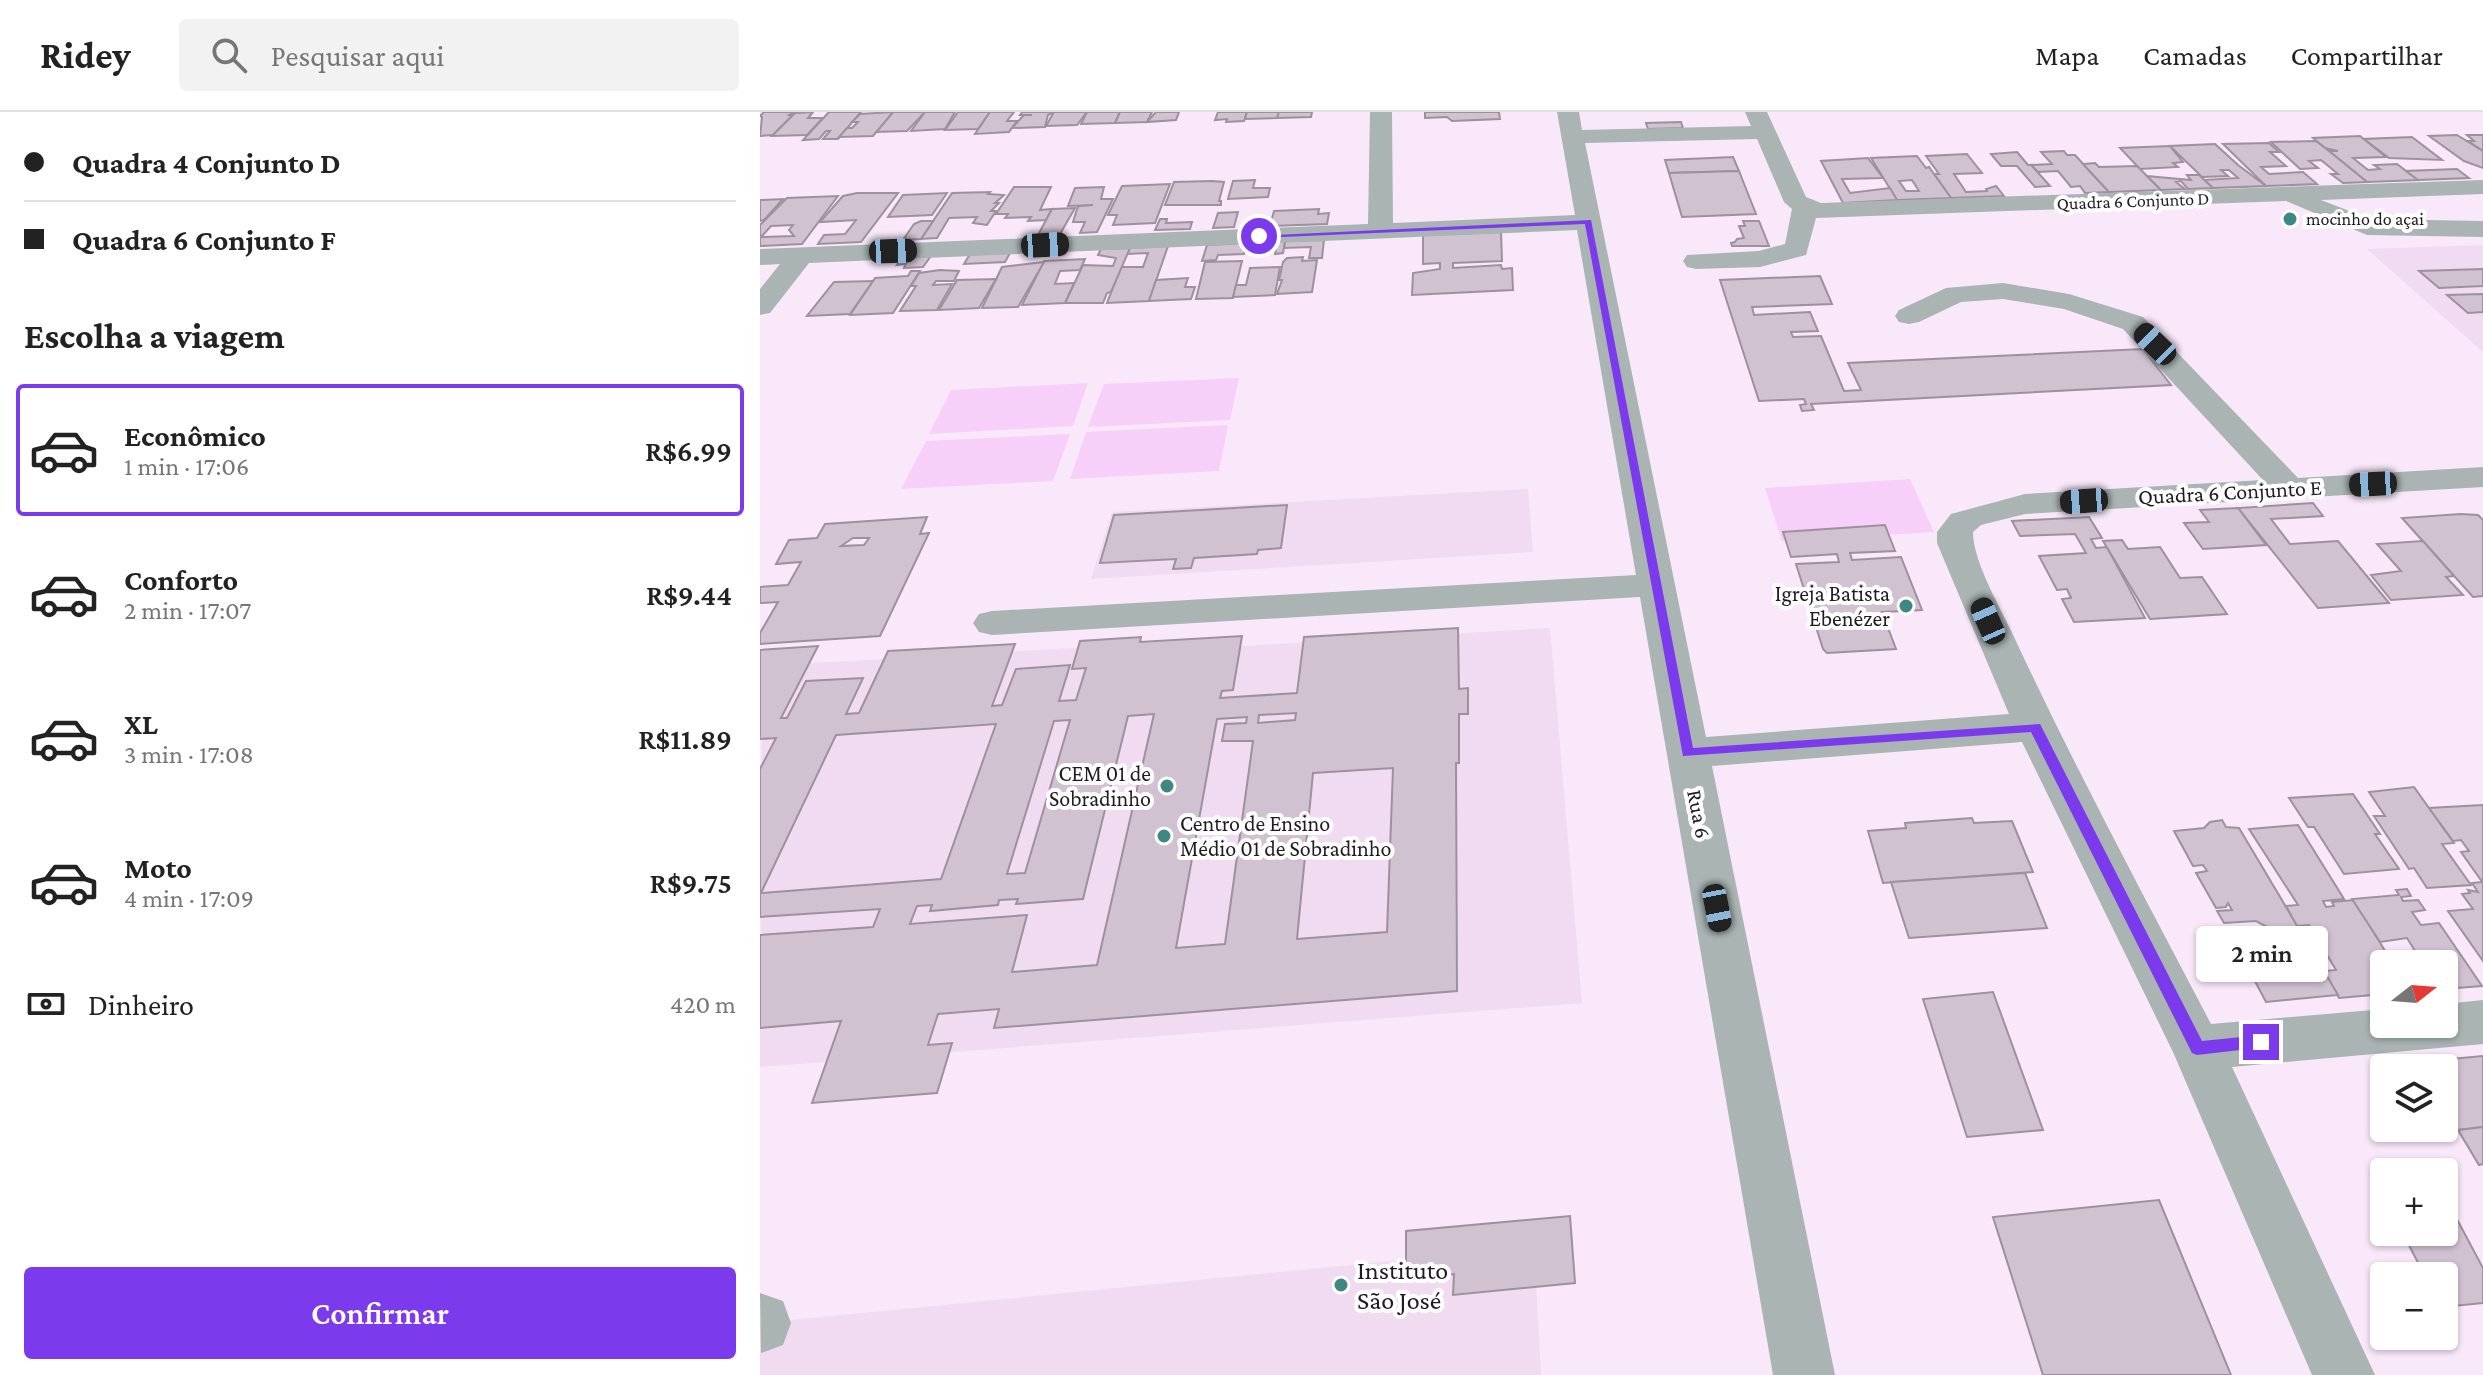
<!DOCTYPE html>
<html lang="pt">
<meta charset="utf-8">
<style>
:root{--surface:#fff;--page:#f2f2f2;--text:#222;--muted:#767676;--line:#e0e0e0;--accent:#7c3aed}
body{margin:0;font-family:"Crimson Pro",serif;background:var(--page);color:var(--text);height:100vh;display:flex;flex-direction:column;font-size:30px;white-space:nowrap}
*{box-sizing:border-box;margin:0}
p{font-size:26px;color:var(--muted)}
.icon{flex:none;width:44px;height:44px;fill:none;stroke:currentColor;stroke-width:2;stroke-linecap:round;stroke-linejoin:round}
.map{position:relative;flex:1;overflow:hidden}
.sheet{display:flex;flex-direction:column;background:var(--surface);width:760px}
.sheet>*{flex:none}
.guide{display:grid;align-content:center;height:176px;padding:0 24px;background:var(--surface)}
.needle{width:52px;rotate:73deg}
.fabs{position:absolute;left:1610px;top:838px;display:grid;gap:16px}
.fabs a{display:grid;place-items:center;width:88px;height:88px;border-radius:8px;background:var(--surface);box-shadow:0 2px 6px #0004;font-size:40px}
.end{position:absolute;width:36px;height:36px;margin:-18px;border:10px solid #7c3aed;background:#fff;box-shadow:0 0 0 4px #fff}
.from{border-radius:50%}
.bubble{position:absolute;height:56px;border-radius:8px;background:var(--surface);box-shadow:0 2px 6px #0004;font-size:26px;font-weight:600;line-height:56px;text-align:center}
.car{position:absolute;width:24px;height:48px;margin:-24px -12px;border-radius:10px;box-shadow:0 0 6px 2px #0007;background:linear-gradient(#222 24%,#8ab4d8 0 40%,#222 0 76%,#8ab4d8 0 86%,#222 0)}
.guide b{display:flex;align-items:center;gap:28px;height:76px;font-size:30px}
.guide b+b{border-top:2px solid var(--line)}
.guide i{width:20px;height:20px;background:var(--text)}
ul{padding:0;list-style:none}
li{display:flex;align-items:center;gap:24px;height:132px;margin:0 16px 12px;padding:0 8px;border:4px solid transparent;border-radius:8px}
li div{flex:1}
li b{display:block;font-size:30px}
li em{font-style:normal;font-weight:600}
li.on{border-color:var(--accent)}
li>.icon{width:72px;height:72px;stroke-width:1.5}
h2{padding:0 24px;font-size:36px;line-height:96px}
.pay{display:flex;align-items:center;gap:20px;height:88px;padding:0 24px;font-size:30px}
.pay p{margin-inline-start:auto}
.action{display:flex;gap:16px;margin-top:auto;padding:16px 24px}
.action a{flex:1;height:92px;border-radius:8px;background:var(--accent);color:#fff;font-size:32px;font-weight:600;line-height:92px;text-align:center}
header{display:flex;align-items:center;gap:48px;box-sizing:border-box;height:112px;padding:0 40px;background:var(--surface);border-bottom:2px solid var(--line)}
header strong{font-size:38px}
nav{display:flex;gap:44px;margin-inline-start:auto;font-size:28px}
.search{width:560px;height:72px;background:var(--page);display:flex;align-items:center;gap:20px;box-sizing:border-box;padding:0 28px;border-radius:8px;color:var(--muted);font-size:30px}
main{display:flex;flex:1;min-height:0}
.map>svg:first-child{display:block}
.built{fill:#f0dbf1}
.green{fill:#f7d0fa}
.building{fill:#d1c2d2;stroke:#9e909f;stroke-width:2;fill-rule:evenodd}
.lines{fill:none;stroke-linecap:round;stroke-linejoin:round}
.minor{fill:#a9b4b3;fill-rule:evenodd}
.route{fill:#7c3aed}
.poi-dot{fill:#3f8782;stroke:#fff;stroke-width:3}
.labels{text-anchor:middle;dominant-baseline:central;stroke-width:8;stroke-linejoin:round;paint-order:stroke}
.far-street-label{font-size:18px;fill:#201b21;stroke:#fff}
.far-poi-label{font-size:18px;fill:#201b21;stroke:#fff;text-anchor:start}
.street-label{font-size:22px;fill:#201b21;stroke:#fff}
.poi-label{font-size:22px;fill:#201b21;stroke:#fff;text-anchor:end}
.near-poi-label{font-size:26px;fill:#201b21;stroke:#fff;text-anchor:start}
</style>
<header>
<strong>Ridey</strong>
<div class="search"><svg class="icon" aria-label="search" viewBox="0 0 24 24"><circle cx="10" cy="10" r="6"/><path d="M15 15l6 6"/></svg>Pesquisar aqui</div>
<nav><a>Mapa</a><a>Camadas</a><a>Compartilhar</a></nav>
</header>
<main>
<section class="sheet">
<div class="guide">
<b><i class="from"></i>Quadra 4 Conjunto D</b>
<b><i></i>Quadra 6 Conjunto F</b>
</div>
<h2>Escolha a viagem</h2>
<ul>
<li class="on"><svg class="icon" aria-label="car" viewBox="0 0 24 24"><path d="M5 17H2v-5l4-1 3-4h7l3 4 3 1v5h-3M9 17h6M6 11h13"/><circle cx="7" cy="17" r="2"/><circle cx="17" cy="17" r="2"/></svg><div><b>Econômico</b><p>1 min · 17:06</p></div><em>R$6.99</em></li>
<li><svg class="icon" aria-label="car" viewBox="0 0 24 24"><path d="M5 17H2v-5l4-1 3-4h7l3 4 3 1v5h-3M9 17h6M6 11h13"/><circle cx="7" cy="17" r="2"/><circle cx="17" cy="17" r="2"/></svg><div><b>Conforto</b><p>2 min · 17:07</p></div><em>R$9.44</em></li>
<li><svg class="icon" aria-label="car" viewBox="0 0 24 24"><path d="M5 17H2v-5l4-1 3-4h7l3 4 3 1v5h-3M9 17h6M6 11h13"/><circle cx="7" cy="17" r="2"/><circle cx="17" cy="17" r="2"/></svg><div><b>XL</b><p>3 min · 17:08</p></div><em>R$11.89</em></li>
<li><svg class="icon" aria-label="car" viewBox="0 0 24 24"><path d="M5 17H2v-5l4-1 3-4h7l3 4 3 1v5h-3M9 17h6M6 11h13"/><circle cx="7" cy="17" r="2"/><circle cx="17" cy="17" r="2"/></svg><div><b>Moto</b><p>4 min · 17:09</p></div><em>R$9.75</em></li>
</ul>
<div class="pay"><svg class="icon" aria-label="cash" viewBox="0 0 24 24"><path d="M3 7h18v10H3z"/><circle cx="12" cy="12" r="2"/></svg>Dinheiro<p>420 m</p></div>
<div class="action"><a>Confirmar</a></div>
</section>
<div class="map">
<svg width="1723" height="1263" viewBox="0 0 1723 1263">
<rect width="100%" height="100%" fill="#f8e8f9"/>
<g class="built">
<polygon points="1723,133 1723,240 1607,137"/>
<polygon points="768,377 773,440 331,467 352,400"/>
<polygon points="790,516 822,891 0,955 2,554 384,532 383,540"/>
<polygon points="774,1135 781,1263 0,1263 0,1211"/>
</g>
<g class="green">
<polygon points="479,266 470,308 328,315 344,272"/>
<polygon points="328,271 313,314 169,322 191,278"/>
<polygon points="468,313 459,359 310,367 326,320"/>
<polygon points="310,322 293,369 141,377 166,329"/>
<polygon points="1150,367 1174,420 1022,429 1005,376"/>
</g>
<g class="building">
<polygon points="4,0 36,0 29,3 32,4 13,23 0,24 2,5 0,4"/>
<polygon points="53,0 48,6 63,6 47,23 12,24 35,1"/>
<polygon points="69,0 101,0 78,27 63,27 70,19 66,19 59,27 43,28"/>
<polygon points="133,0 165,0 147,19 116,20"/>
<polygon points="133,0 113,24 79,25 87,16 92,16 98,10 92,10 100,2"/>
<polygon points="165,0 195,0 185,17 151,19"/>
<polygon points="198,0 230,0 218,17 185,18"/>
<polygon points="230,0 254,0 247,9 257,9 249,20 215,22"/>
<polygon points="262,0 294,0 288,3 285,15 252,16 264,3 272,3 260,3"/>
<polygon points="294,0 327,0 317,13 286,14"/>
<polygon points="327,0 360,0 355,11 321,12"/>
<polygon points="360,0 392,0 387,10 355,11"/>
<polygon points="396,0 419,0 416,8 387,10"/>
<polygon points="458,0 487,0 484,9 466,10 467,7 455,8"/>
<polygon points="487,0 519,0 518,6 485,7"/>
<polygon points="519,0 552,0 551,5 517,6"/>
<polygon points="665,0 739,0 740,7 692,9 687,5 665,6"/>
<polygon points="921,10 923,16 888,17 886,11"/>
<polygon points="1697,23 1723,39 1723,56 1704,49 1669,24"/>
<polygon points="1707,23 1723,23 1723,39 1708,29 1714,29"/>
<polygon points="1600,24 1626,45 1593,46 1608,58 1620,57 1614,53 1637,52 1658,68 1607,70 1569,39 1578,39 1565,36 1553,26"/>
<polygon points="1652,25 1682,48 1629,46 1604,27"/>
<polygon points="1556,29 1569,39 1607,70 1583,71 1571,62 1578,62 1561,48 1549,49 1558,56 1540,57 1511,30"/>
<polygon points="1509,31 1519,40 1510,40 1526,54 1501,55 1509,62 1543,60 1557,72 1506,74 1463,32"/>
<polygon points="1455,32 1478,53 1506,74 1453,76 1444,68 1478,66 1469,58 1461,58 1468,64 1442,65 1410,34"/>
<polygon points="1410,34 1423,50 1413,51 1418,55 1380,57 1360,36"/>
<polygon points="1304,39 1307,43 1315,43 1349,80 1325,81 1320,74 1311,75 1298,59 1278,60 1271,53 1292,52 1281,40"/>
<polygon points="1257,40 1268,53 1271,53 1290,74 1275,75 1257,54 1241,54 1231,42"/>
<polygon points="1207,42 1222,61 1194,62 1206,80 1227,79 1226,77 1236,74 1244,84 1191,86 1174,62 1179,62 1166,44"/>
<path d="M1157 44 1166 56 1169 55 1191 86 1137 88 1111 46ZM1152 68 1159 79H1146L1139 69Z"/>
<polygon points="973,45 979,59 909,61 905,48"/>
<polygon points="1108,46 1123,66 1082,67 1090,81 1130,76 1137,88 1083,91 1061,49"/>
<polygon points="1335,51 1339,55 1377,54 1401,78 1349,80 1323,52"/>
<polygon points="1697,57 1709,66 1658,68 1646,59"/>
<polygon points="979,59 996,102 922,105 909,61"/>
<polygon points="1427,63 1439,63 1453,76 1428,77 1421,69 1416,70 1425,77 1401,78 1387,64 1431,68"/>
<polygon points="495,68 493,76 510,76 508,85 468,87 473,69"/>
<polygon points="452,69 464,70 459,89 461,89 461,93 405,93 414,70"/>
<polygon points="410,72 395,111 353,113 357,103 348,103 362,74"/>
<polygon points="254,75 291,75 280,98 292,97 286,108 268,109 271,105 245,106 248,102 236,102"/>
<polygon points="344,75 341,87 353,87 337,120 320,121 325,110 313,110 317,97 319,94 333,93 308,94 315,76"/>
<polygon points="230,80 228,82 244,83 235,91 239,91 231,99 236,99 227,113 213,111 217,105 189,106 177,126 161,127 192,81"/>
<polygon points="97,81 138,81 101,130 58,132 64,123 85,122 96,108 60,110 83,84"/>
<polygon points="187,81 172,103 128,105 143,83"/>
<path d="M78 84 42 132 0 134V113L27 86ZM33 113 29 118 34 124 1 125 11 114Z"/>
<polygon points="23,87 4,108 0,109 0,88"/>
<polygon points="315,96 300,122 278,123 292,97"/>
<polygon points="559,97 558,102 569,101 567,112 510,114 514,99"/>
<polygon points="478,100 474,115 453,116 458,101"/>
<polygon points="400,107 407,107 406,111 432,110 430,117 395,118"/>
<polygon points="161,109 173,109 161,127 143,128 154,112"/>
<polygon points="983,109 999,109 1009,134 972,134 971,131 975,130 977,127 984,126 979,114 985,114"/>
<polygon points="741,120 742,149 693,151 693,156 741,153 742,157 752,156 753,178 652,183 653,161 680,157 680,151 663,152 663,123"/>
<polygon points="564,128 562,146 549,146 551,135 524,136 525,129"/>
<polygon points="525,129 523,141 515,142 516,136 504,136 506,130"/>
<polygon points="486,131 484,142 458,143 456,148 442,149 447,133"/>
<polygon points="408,134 389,189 347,191 361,155 383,155 388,141 367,142 370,136"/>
<polygon points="370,136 351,180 347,181 343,191 305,191 323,153 353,154 356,146 338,143 341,137"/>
<polygon points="250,141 245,150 204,152 210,142"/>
<polygon points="171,144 163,155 144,156 146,152 137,153 142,145"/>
<polygon points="543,145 542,149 557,148 552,180 517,182 522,168 519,168 523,150 527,146"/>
<polygon points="325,147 320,158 300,159 295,172 314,171 305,191 262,193 284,149"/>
<polygon points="482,149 473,186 436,187 445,150"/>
<polygon points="284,150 258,195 222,196 242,155"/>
<polygon points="520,155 515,183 473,185 476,173 486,173 490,156"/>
<polygon points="1723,157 1723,174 1679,176 1659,159"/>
<polygon points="180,158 199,159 194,169 176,169 173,173 192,172 177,198 140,199 156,174 151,174 159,161"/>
<polygon points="151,159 160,159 133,201 90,203 115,166 148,164"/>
<polygon points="1060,164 1072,192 992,195 994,203 1050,200 1058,219 1031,220 1033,225 1061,224 1084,279 1101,278 1088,251 1383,237 1411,273 1051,292 1054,298 1042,299 1040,293 1046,292 1044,287 999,289 960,168"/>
<polygon points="428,166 425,175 435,175 431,187 389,189 396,168"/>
<polygon points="236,167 219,196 179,198 197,168"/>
<polygon points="113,169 90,202 47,204 74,170"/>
<polygon points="1723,182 1723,200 1708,201 1687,183"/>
<polygon points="1553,391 1563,404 1511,407 1530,432 1578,429 1629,491 1558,496 1478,396"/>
<polygon points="527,393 521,436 498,438 497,442 434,446 431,456 413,457 416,447 340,451 354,403"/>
<polygon points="1478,396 1506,433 1443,437 1424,411 1449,410 1440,398"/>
<polygon points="1701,402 1718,403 1723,408 1723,484 1713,485 1642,406"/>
<path d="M167 405 160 422 169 421 120 524 0 532V521L18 490 0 491V475L28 473 41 450 16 452 29 428 57 426 65 412ZM93 426H109L104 433 81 434Z"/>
<polygon points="1329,405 1342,426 1331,427 1336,436 1347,435 1385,506 1314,510 1302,487 1311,486 1307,477 1297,478 1279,444 1326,441 1315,422 1260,424 1252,409"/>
<polygon points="1125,413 1135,439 1090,441 1092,448 1141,445 1162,498 1122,500 1136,537 1067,541 1063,537 1036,452 1079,450 1077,442 1031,445 1023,420"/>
<polygon points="1362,428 1368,437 1400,435 1420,466 1442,465 1467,502 1390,507 1343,429"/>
<polygon points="1663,429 1694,464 1686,465 1703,483 1631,488 1611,463 1641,459 1617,432"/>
<path d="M698 516 699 577 708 576V602H699V651H696L697 879 234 916 239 897 178 902 168 933 192 931 177 981 52 991 81 909 0 916V823L113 815 120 797 0 805V657L16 626 0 627V538L58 534 21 606H27L46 569 103 566 86 602 99 601 128 539 255 532 232 594 242 593 256 557 310 553 299 589 316 588 326 556 312 557 320 529 381 525 380 530 482 524 473 578 462 579 460 586 537 581 544 525ZM536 601 535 608 498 611 499 603ZM394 602 337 853 252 860 267 803 150 812 157 794 172 793 170 799 238 793 239 788 258 787 256 792 323 787 368 604ZM487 605 486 611 465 612 462 629H493L465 832 416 836 457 607ZM310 608 265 761 247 762 294 609ZM236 612 181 767 1 781 76 623ZM633 656 627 820 537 827 553 661Z"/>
<polygon points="1654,675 1694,731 1682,732 1711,773 1667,776 1654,756 1649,757 1614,704 1625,704 1609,680"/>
<polygon points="1593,682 1620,722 1615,722 1639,757 1584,762 1554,715 1548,715 1529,686"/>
<polygon points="1723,693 1723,771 1701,740 1709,739 1701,728 1693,729 1669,696"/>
<polygon points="1212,706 1214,711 1252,709 1273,760 1123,771 1108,719 1146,716 1145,711"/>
<polygon points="1462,708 1466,715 1479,716 1538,815 1511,817 1496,809 1464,811 1457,799 1472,798 1468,791 1466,795 1456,796 1436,761 1447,759 1443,753 1433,754 1414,719 1444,716 1450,710"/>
<polygon points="1538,713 1584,787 1563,789 1566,795 1574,794 1572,790 1594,788 1633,852 1624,852 1624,882 1579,886 1563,859 1576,858 1549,813 1537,814 1526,794 1538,793 1489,717"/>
<polygon points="1265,761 1287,816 1149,826 1131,770"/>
<polygon points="1722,770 1723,771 1723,849 1688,799 1713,797 1702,782 1710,781 1708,778 1718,780 1712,771"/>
<polygon points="1647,777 1651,784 1641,785 1643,789 1658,788 1665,798 1652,800 1661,813 1679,811 1722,874 1684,877 1684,852 1633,852 1626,841 1655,839 1647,826 1620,830 1592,787 1639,783 1636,778"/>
<polygon points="1540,819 1558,849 1542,850 1531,831 1518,821"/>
<polygon points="1542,849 1551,866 1567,864 1578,883 1506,890 1487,854"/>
<polygon points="1233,880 1283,1018 1207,1025 1163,887"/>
<polygon points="1723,944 1723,1015 1698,1018 1684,995 1684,956 1661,956 1657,950"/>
<polygon points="1723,1015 1723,1052 1719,1053 1698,1018"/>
<polygon points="1624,1060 1624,1087 1611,1062"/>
<polygon points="1684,1083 1723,1156 1723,1191 1684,1195 1684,1164 1665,1164 1642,1120 1684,1120"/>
<polygon points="1399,1088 1471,1263 1283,1263 1233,1105"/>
<polygon points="810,1104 815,1171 693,1183 694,1162 646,1166 646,1119"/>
</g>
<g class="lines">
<g class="minor">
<path d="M610 0H632L633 111 815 103 797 0H819L822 18 991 14 985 0H1007L1046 85 1061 91 1723 68V82L1561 88 1610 107 1723 109V125L1607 123 1526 89 1056 106 1046 143 1000 155 936 157 927 155 923 149 927 143 999 139 1025 132 1032 97 1024 90 997 27 825 31 946 625 1249 602 1177 431V420L1191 402 1265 382 1503 368 1363 217 1304 197 1243 187 1201 190 1159 210 1149 212 1139 210 1135 204 1139 198 1186 176 1243 171 1309 182 1383 205 1538 366 1723 355V375L1265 402 1221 413 1213 420C1213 451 1242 498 1255 527 1316 658 1384 784 1451 912L1624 897V912H1684V892L1723 888V932L1472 955 1615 1263H1552L1413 940 1262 630 952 654 1075 1263H1013L880 485 232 523 219 520 213 511 219 502 232 499 876 463 817 118 49 151 10 201 0 203V177L20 152 0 153V137L608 112Z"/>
<polygon points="0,1181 23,1189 31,1211 23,1233 1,1241"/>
</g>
</g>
<polygon class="route" points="831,108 933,636 1280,612 1442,929 1501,923 1506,925 1506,935 1437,943 1432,941 1271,620 923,644 825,112 499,126 495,124"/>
<g class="poi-dot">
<circle cx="1530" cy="107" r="8"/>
<circle cx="1146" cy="494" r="8"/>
<circle cx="407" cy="674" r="8"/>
<circle cx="404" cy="724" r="8"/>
<circle cx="581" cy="1173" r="8"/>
</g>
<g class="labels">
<g class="far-street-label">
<text transform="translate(1373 89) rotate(-2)">Quadra 6 Conjunto D</text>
</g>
<g class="far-poi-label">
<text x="1546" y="107">mocinho do açai</text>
</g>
<g class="street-label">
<text transform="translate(1470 380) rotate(-3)">Quadra 6 Conjunto E</text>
<text transform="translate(939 702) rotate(79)">Rua 6</text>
</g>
<g class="poi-label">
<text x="1130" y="481">Igreja Batista<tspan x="1130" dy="25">Ebenézer</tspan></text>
<text x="391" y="661">CEM 01 de<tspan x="391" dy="25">Sobradinho</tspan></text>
<text x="420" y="711" text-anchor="start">Centro de Ensino<tspan x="420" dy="25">Médio 01 de Sobradinho</tspan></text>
</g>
<g class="near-poi-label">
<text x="597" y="1158">Instituto<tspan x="597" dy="30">São José</tspan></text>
</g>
</g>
</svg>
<div class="fabs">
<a><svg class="needle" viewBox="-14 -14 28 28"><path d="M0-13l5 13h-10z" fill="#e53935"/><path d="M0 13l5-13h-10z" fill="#767676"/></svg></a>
<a><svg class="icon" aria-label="layers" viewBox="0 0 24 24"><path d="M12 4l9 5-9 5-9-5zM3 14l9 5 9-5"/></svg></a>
<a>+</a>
<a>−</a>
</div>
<i class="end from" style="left:499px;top:124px"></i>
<i class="end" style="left:1501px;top:930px"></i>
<div class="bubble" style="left:1436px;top:814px;width:132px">2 min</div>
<i class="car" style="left:285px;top:133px;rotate:87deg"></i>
<i class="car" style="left:133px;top:139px;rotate:88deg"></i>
<i class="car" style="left:1395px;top:232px;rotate:314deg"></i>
<i class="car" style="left:1613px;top:372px;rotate:267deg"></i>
<i class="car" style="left:1324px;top:389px;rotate:266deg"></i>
<i class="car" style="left:1228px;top:509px;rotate:336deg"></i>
<i class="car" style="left:957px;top:796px;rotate:169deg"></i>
</div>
</main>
